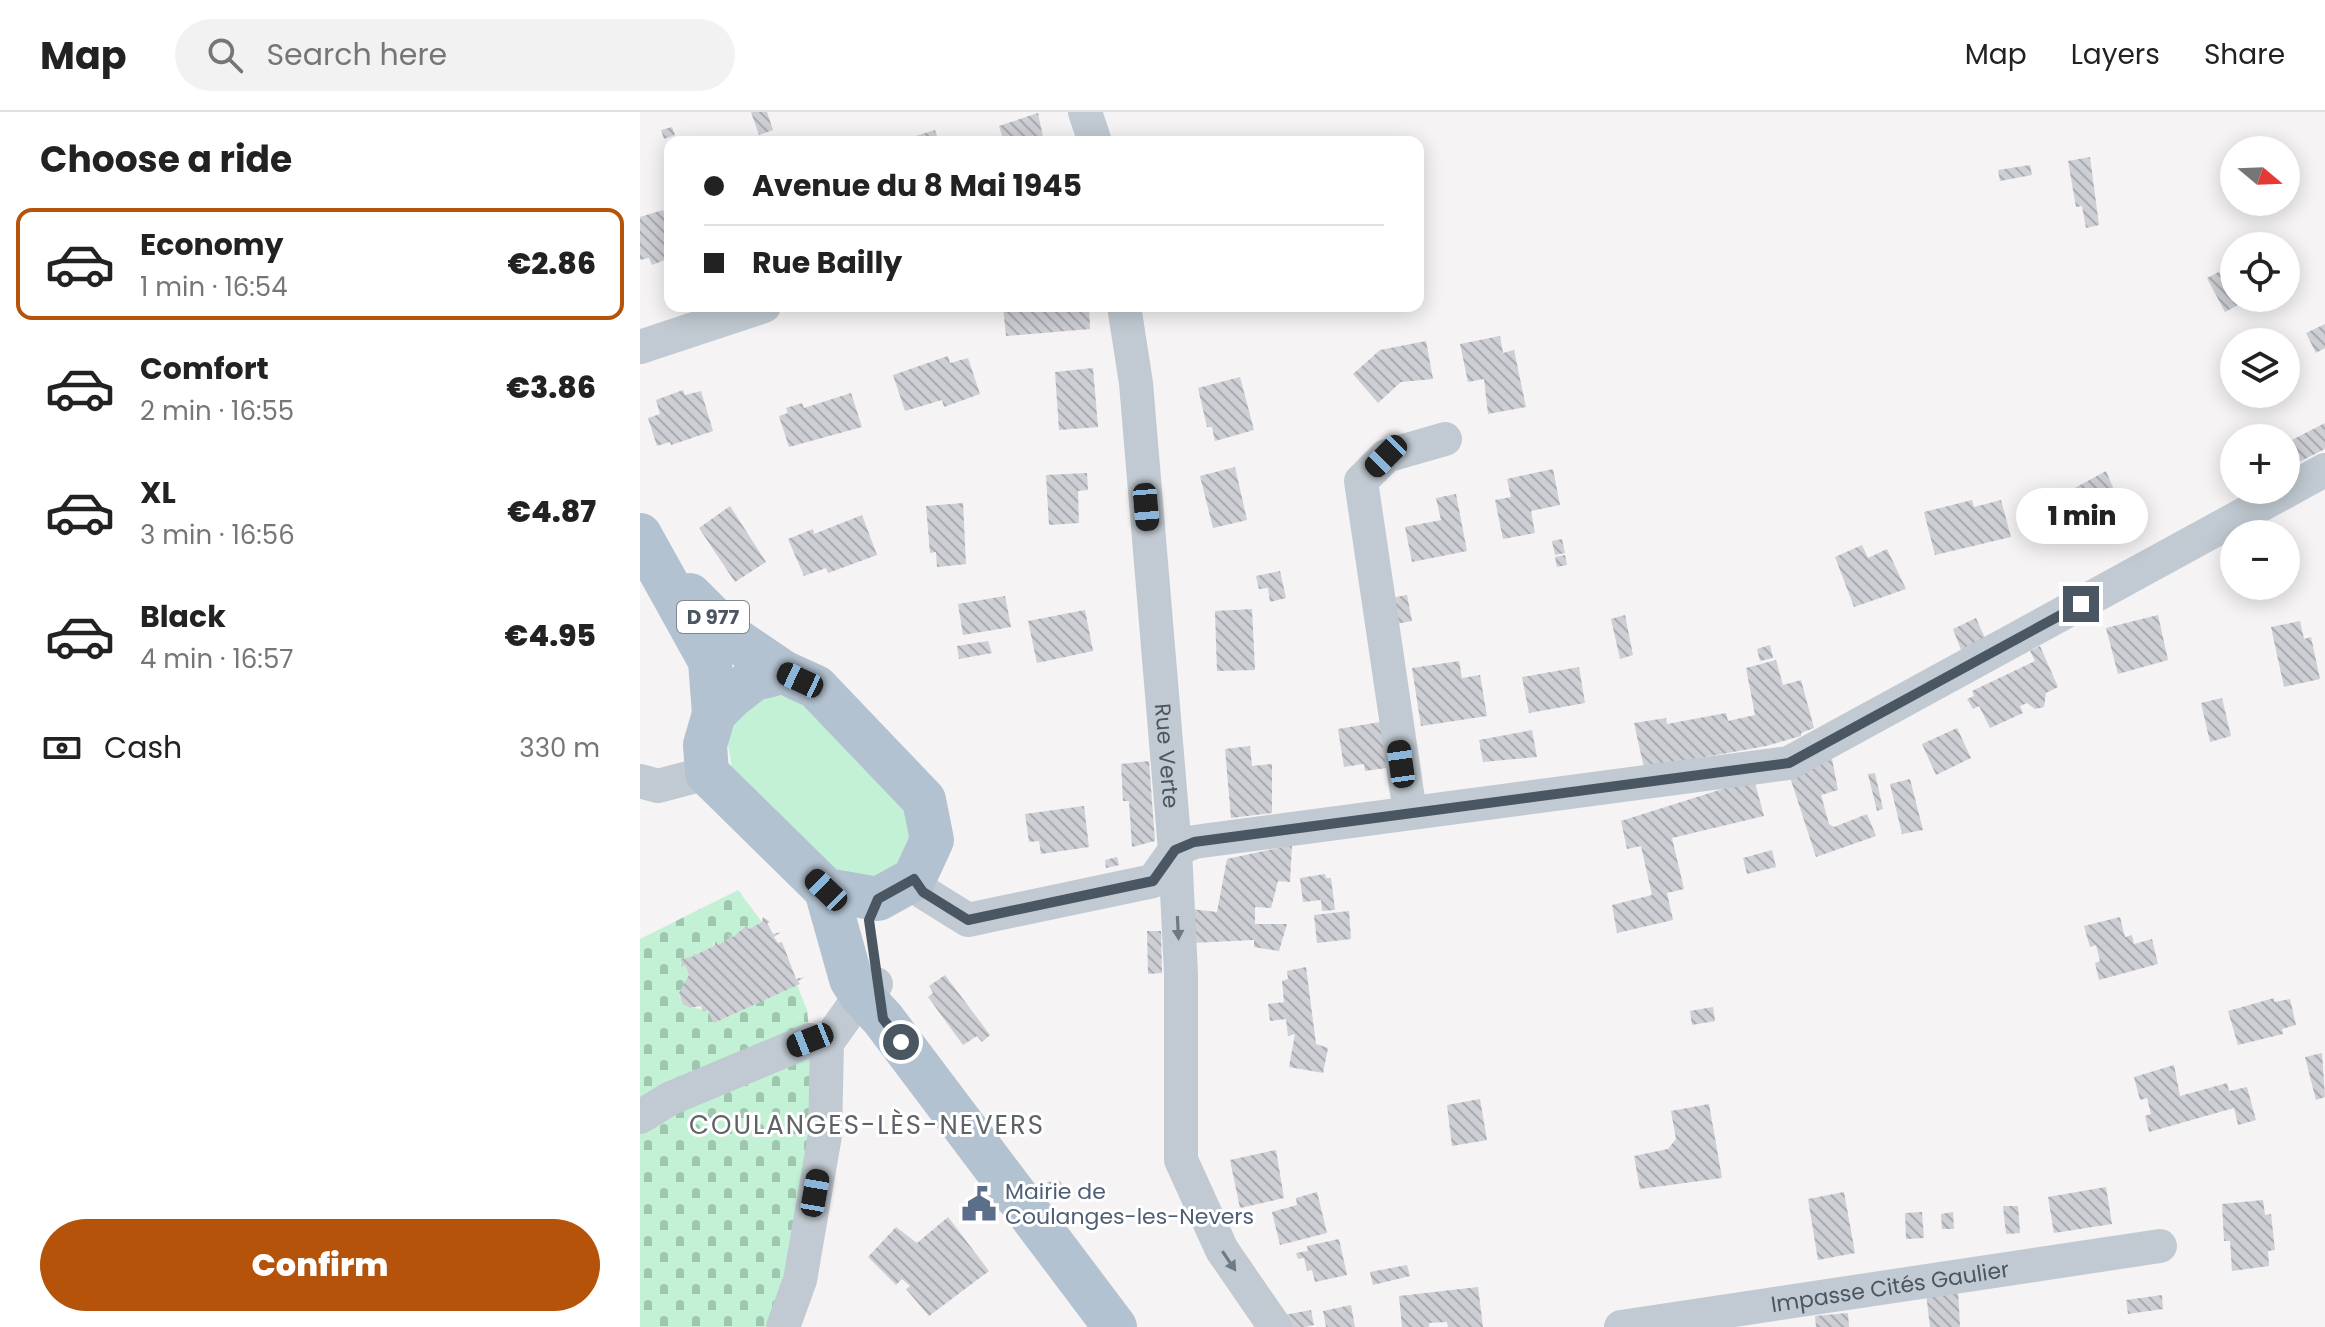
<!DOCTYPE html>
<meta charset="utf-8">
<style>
:root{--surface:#fff;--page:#f2f2f2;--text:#222;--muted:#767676;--line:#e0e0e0;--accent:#b45309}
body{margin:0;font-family:Poppins,sans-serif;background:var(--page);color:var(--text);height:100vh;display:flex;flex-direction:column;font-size:30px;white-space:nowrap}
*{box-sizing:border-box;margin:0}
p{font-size:26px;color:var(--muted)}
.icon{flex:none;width:44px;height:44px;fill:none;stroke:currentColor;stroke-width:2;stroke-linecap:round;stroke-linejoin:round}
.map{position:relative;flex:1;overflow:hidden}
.details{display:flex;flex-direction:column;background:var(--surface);width:640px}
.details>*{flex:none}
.guide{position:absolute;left:24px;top:24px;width:760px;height:176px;border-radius:16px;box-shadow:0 4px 20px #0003;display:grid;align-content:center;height:176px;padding:0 40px;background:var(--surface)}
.needle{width:52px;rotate:109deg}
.fabs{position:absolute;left:1580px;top:24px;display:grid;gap:16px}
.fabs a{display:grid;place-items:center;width:80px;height:80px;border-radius:50%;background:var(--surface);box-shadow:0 4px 20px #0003;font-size:40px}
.end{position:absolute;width:36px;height:36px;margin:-18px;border:10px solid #4a5661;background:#fff;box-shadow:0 0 0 4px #fff}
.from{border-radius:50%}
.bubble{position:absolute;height:56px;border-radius:28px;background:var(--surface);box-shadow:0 4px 20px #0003;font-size:26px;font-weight:800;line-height:56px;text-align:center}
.car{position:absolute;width:24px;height:48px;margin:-24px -12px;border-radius:10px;box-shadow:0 0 6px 2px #0007;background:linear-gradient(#222 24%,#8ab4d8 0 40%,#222 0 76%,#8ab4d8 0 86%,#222 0)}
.guide b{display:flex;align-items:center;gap:28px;height:76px;font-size:30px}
.guide b+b{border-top:2px solid var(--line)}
.guide i{width:20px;height:20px;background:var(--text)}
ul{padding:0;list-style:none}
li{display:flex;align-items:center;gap:24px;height:112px;margin:0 16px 12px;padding:0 24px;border:4px solid transparent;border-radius:16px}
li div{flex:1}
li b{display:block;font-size:30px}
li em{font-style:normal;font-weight:800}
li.on{border-color:var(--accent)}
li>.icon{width:72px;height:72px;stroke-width:1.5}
h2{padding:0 40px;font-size:36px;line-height:96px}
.pay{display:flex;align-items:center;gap:20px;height:88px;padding:0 40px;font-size:30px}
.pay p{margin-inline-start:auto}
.button{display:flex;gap:16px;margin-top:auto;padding:16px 40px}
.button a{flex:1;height:92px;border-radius:48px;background:var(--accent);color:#fff;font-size:32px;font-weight:800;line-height:92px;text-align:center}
header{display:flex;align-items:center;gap:48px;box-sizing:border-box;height:112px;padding:0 40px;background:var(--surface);border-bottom:2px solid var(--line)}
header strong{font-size:38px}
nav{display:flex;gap:44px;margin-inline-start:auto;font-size:28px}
.search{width:560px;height:72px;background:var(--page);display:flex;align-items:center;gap:20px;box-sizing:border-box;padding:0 28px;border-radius:44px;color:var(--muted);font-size:30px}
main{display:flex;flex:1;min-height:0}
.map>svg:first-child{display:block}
.green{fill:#c3f1d5}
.cemetery{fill:url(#cemetery-stones)}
.building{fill:url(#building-back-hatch)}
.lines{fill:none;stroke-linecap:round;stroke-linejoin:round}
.minor{stroke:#c1cad2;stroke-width:34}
.major{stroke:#b3c2d1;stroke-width:44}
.oneway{fill:#6e7983}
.route{stroke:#4a5661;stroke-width:10}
.labels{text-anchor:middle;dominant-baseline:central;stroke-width:6;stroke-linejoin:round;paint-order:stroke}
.shield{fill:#fff;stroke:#808990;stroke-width:2}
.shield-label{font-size:20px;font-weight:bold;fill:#4a5661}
.street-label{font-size:22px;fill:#4a5661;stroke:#fff}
.service-label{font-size:22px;fill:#4e5e75;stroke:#fff;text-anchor:start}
.quarter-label{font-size:26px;letter-spacing:2px;fill:#5f6368;stroke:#fff}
</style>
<header>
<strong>Map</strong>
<div class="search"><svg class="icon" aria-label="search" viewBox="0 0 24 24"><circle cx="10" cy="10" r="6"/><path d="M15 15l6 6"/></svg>Search here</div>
<nav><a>Map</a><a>Layers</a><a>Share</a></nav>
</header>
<main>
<section class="details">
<h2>Choose a ride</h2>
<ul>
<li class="on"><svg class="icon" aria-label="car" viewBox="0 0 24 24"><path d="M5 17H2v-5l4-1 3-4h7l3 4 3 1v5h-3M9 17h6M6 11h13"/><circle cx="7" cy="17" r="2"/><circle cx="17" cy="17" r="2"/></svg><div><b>Economy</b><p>1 min · 16:54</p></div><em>€2.86</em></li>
<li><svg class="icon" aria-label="car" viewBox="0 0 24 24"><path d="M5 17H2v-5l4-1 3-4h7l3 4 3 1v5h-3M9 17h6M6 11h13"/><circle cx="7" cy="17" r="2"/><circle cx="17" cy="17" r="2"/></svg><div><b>Comfort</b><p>2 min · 16:55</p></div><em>€3.86</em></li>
<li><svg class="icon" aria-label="car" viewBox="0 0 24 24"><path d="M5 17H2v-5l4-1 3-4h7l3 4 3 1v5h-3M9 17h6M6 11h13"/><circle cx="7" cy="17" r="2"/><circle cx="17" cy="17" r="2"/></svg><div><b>XL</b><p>3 min · 16:56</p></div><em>€4.87</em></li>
<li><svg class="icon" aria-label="car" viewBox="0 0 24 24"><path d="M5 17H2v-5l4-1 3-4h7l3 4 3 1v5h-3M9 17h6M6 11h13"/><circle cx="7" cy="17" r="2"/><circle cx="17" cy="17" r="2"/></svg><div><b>Black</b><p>4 min · 16:57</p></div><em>€4.95</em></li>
</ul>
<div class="pay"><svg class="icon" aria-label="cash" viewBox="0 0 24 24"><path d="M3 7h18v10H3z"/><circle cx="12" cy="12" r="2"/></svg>Cash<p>330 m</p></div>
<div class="button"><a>Confirm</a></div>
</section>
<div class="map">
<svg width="1685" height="1215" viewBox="0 0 1685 1215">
<defs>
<pattern id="cemetery-stones" width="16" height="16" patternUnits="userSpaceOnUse" patternTransform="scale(2)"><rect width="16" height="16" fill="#c3f1d5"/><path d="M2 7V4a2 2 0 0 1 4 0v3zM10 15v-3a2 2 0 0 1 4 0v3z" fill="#a0c6b0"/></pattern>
<pattern id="building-back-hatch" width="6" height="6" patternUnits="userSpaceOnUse" patternTransform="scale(2)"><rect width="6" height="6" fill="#cdcfd5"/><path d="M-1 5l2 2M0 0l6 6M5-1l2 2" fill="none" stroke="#a8abb0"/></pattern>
</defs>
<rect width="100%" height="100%" fill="#f5f3f3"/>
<path class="green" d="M128 582 159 587 266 692C276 726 270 746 239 766L193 758 92 656 87 627 93 606Z"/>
<polygon class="cemetery" points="98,778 122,810 109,817 106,814 93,825 89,823 90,826 78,833 73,830 74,834 57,842 54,840 55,844 45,849 42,847 40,852 45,853 49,863 39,884 48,895 68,898 74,911 157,873 167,898 179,1011 160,1110 128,1215 0,1215 0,827"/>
<g class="building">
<polygon points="111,0 127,0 133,18 119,23"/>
<polygon points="398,1 404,30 364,30 359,14"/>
<polygon points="32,15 35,23 24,27 21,18"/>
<polygon points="295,18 299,30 260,30 260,29"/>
<polygon points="1450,45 1459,113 1446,116 1442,94 1436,95 1428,49"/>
<polygon points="1390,53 1392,63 1360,69 1358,58"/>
<polygon points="23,98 30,120 30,146 12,153 9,146 0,148 0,105"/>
<polygon points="1594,152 1594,186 1611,186 1585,200 1567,166"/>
<polygon points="363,194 449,194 450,217 366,224"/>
<polygon points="1685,212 1685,236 1676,241 1666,221"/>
<polygon points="860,224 863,241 874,238 886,295 848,302 844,267 828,270 820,232"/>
<polygon points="786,229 793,267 761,270 738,291 713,262 740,238"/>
<polygon points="308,244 310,251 328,246 340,282 304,295 302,288 265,299 253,263"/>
<polygon points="453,256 458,315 419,318 415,260"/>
<polygon points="600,265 614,318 575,329 572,315 567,315 558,276"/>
<polygon points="43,278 45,283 61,279 73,319 31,333 30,330 17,334 8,306 20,302 16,288"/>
<polygon points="211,281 222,315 149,335 139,304 148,301 146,296 162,291 164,296"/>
<polygon points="1685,311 1685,337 1651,354 1646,331"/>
<polygon points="595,355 607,408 573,416 560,364"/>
<polygon points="913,357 920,393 891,399 895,421 863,427 855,388 871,385 867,367"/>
<polygon points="1466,359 1488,411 1458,427 1433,377"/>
<polygon points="447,361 448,378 438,379 439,411 409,413 406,363"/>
<polygon points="816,382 827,439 772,450 765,415 801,408 796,386"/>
<polygon points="1332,388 1334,395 1361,388 1371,425 1295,443 1284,400"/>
<polygon points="323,391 326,452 297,455 296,440 290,441 286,394"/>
<polygon points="90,394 126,450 95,470 59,416"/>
<polygon points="222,403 237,443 188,461 186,456 164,464 148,427 173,417 174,422"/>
<polygon points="922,427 925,441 915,443 912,429"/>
<polygon points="1222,433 1228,446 1247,437 1266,477 1214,495 1195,445"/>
<polygon points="925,443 927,453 917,455 915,445"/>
<polygon points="640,459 646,486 630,490 628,476 619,477 616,464"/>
<polygon points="767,483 772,509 756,512 751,486"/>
<polygon points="365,484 371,515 323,523 318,492"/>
<polygon points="612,497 615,558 577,559 575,499"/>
<polygon points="445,498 453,539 397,551 388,509"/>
<polygon points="985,503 993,543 980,547 971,507"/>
<polygon points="1518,503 1528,548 1478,562 1466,516"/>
<polygon points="1336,506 1345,526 1321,538 1313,517"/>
<polygon points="1660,509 1664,527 1671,525 1680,567 1644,575 1631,515"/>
<polygon points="348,529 352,541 319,547 317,534"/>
<polygon points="1130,533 1133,546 1120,549 1117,537"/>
<polygon points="1400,534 1418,575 1406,581 1404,595 1395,597 1387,591 1380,594 1383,601 1350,616 1339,594 1333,597 1327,587 1334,584 1332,579 1395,549 1390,539"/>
<polygon points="1136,548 1143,573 1161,568 1174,616 1161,621 1161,624 1126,634 1004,656 994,611 1026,606 1027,612 1086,601 1088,609 1115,603 1106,556"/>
<polygon points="819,549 822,566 840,563 847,604 781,614 772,556"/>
<polygon points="939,555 945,591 889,601 882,565"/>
<polygon points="1582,586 1591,624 1570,630 1561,591"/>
<polygon points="746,609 753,655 725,659 724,652 704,655 698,617"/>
<polygon points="1317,616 1331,646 1296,663 1282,632"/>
<polygon points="892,618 897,645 843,650 839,628"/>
<polygon points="610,634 612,654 632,652 632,701 591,706 585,637"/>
<polygon points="1192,647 1198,678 1181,683 1189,712 1194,715 1227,702 1236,724 1176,745 1149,662"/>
<polygon points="509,649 515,729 492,735 489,689 483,689 481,652"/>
<polygon points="1235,661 1243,697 1237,699 1228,662"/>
<polygon points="1114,667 1124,704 1032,726 1044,777 1027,781 1033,808 977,821 972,793 1012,783 1001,734 987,737 981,709"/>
<polygon points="1270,667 1283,718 1262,722 1250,672"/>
<polygon points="444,694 449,735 401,742 399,729 389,730 385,702"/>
<polygon points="652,733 650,770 638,769 631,796 615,795 615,812 647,812 639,839 614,835 614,828 551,831 551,797 577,800 587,747"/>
<polygon points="1132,738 1136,755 1107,762 1103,746"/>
<polygon points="477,745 479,753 466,756 465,748"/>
<polygon points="685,762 686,766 691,766 695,798 682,799 681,788 663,790 660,766"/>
<polygon points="709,799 711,827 677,831 674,803"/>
<polygon points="123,805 130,810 127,811 133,822 141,820 134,825 138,831 142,830 156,867 165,865 158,869 160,872 74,911 68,898 63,900 61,894 50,896 43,892 39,881 49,863 45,853 41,855 41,847 55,844 53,841 57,842 74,834 76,829 78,833 90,826 88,823 93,825 106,814 109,817 122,810"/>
<polygon points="1480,805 1485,825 1492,823 1494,832 1512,827 1518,852 1459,868 1455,851 1460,849 1456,833 1450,835 1444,814"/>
<polygon points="507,819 521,819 522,861 508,862"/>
<polygon points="666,855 676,932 688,936 683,961 649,955 655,922 648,924 646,907 630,909 628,892 644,890 642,869 648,867 647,859"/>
<polygon points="305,863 350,923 342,930 337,924 323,933 288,885 293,881 289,874"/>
<polygon points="1634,886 1634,890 1650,887 1656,913 1642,917 1643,922 1598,933 1588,899"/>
<polygon points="1073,895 1075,909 1052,913 1050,899"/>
<polygon points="1682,941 1685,985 1676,988 1665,945"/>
<polygon points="1534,953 1540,984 1587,971 1589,979 1607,975 1616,1008 1598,1013 1594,996 1509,1020 1505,1004 1511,1002 1507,986 1500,988 1494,965"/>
<polygon points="840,987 847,1028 812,1034 807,993"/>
<polygon points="1069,992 1082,1066 1000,1077 994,1044 1028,1037 1036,1027 1031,999"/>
<polygon points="636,1038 644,1086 600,1096 590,1048"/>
<polygon points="420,1069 427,1079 418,1085 407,1070"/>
<polygon points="1466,1075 1472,1112 1414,1121 1408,1085"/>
<polygon points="677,1080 687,1121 640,1133 632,1100 657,1093 656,1086"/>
<polygon points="1204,1080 1215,1141 1178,1148 1168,1087"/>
<polygon points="1623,1088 1625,1103 1631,1102 1635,1138 1628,1139 1629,1154 1592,1159 1590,1129 1584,1129 1582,1092"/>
<polygon points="1363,1094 1378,1094 1380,1121 1366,1122"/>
<polygon points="1282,1100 1284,1126 1266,1127 1265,1101"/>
<polygon points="1313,1100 1314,1117 1302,1117 1301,1102"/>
<polygon points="308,1105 349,1159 289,1204 266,1177 270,1174 262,1167 256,1173 228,1145 256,1115 277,1131"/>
<polygon points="699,1127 707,1163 675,1170 672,1158 667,1159 664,1146 658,1147 656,1141 668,1139 667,1134"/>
<polygon points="767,1153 770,1164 733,1173 730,1160"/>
<polygon points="838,1175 843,1215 808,1215 807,1210 789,1211 789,1215 762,1215 759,1184"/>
<polygon points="1318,1177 1320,1215 1290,1215 1286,1181"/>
<polygon points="1522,1183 1523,1197 1488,1202 1486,1188"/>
<polygon points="711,1193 715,1215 686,1215 683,1199"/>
<polygon points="671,1198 674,1213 665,1215 650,1215 644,1203"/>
<polygon points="1208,1201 1209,1215 1176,1215 1175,1204"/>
</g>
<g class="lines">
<g class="minor">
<polyline points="445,0 455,30"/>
<path id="s1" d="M484 194 496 271 535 738 541 862V1048L582 1138 635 1215"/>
<polyline points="0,235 124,194"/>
<polyline points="0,669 18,674 67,661"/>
<polyline points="770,701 721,369 746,344 805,327"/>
<polyline points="274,767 283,780 328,808 513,769 535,738 554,730 1149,651 1685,358"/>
<polyline points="0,1005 29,987 170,928 187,931"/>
<polyline points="143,1215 160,1168 185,1023 187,931 221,883 236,872"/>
<path id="s2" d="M981 1215 1520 1134"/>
</g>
<g class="major">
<polyline points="0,423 70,549 74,602"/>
<polyline points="50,483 93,526 143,560"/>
<polyline points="186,778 238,787 274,767 292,728 284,688 176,575 143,560 114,567 92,584 74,602 65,633 67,661 186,778 211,867 221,883 243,907 475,1215"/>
</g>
</g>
<defs><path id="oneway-solid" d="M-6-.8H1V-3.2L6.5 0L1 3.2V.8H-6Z" transform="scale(2)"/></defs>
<g class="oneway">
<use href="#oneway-solid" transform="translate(538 816) rotate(87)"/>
<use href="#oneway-solid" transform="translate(589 1149) rotate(56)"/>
</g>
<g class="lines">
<polyline class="route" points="261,930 243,907 229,808 238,787 274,767 283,780 328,808 513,769 535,738 554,730 1149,651 1441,492"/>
</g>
<defs>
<g id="civic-bare" transform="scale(2.76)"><path d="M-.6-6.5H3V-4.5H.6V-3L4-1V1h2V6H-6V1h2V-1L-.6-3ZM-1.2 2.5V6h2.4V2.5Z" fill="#5c6f8a" stroke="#fff" stroke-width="2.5" paint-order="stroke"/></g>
</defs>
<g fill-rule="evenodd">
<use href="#civic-bare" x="339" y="1092"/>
</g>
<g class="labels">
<rect class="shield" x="37" y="489" width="72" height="32" rx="6"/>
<g class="shield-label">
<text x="73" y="505">D 977</text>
</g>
<g class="street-label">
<text stroke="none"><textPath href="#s1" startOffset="452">Rue Verte</textPath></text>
<text stroke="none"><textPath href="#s2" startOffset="272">Impasse Cités Gaulier</textPath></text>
</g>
<g class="service-label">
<text x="365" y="1079">Mairie de<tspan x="365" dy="25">Coulanges-les-Nevers</tspan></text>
</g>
<g class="quarter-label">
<text x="227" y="1013">COULANGES-LÈS-NEVERS</text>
</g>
</g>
</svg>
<div class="fabs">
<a><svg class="needle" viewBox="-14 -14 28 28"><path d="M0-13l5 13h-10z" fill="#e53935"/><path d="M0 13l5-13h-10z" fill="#767676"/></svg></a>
<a><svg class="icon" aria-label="locate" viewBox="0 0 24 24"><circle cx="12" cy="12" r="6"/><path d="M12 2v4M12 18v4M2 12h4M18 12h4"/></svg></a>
<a><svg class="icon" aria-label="layers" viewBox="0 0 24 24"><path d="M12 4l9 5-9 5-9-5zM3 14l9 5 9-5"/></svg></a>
<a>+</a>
<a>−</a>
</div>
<i class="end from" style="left:261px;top:930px"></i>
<i class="end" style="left:1441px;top:492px"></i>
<div class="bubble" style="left:1376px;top:376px;width:132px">1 min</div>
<i class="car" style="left:746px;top:344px;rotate:225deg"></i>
<i class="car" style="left:506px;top:395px;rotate:175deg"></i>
<i class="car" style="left:160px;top:568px;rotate:295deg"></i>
<i class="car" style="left:761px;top:652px;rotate:352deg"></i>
<i class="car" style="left:186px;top:778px;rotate:314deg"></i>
<i class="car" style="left:170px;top:928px;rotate:248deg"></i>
<i class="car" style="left:175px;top:1081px;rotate:10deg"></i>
<div class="guide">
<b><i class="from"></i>Avenue du 8 Mai 1945</b>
<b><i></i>Rue Bailly</b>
</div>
</div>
</main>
